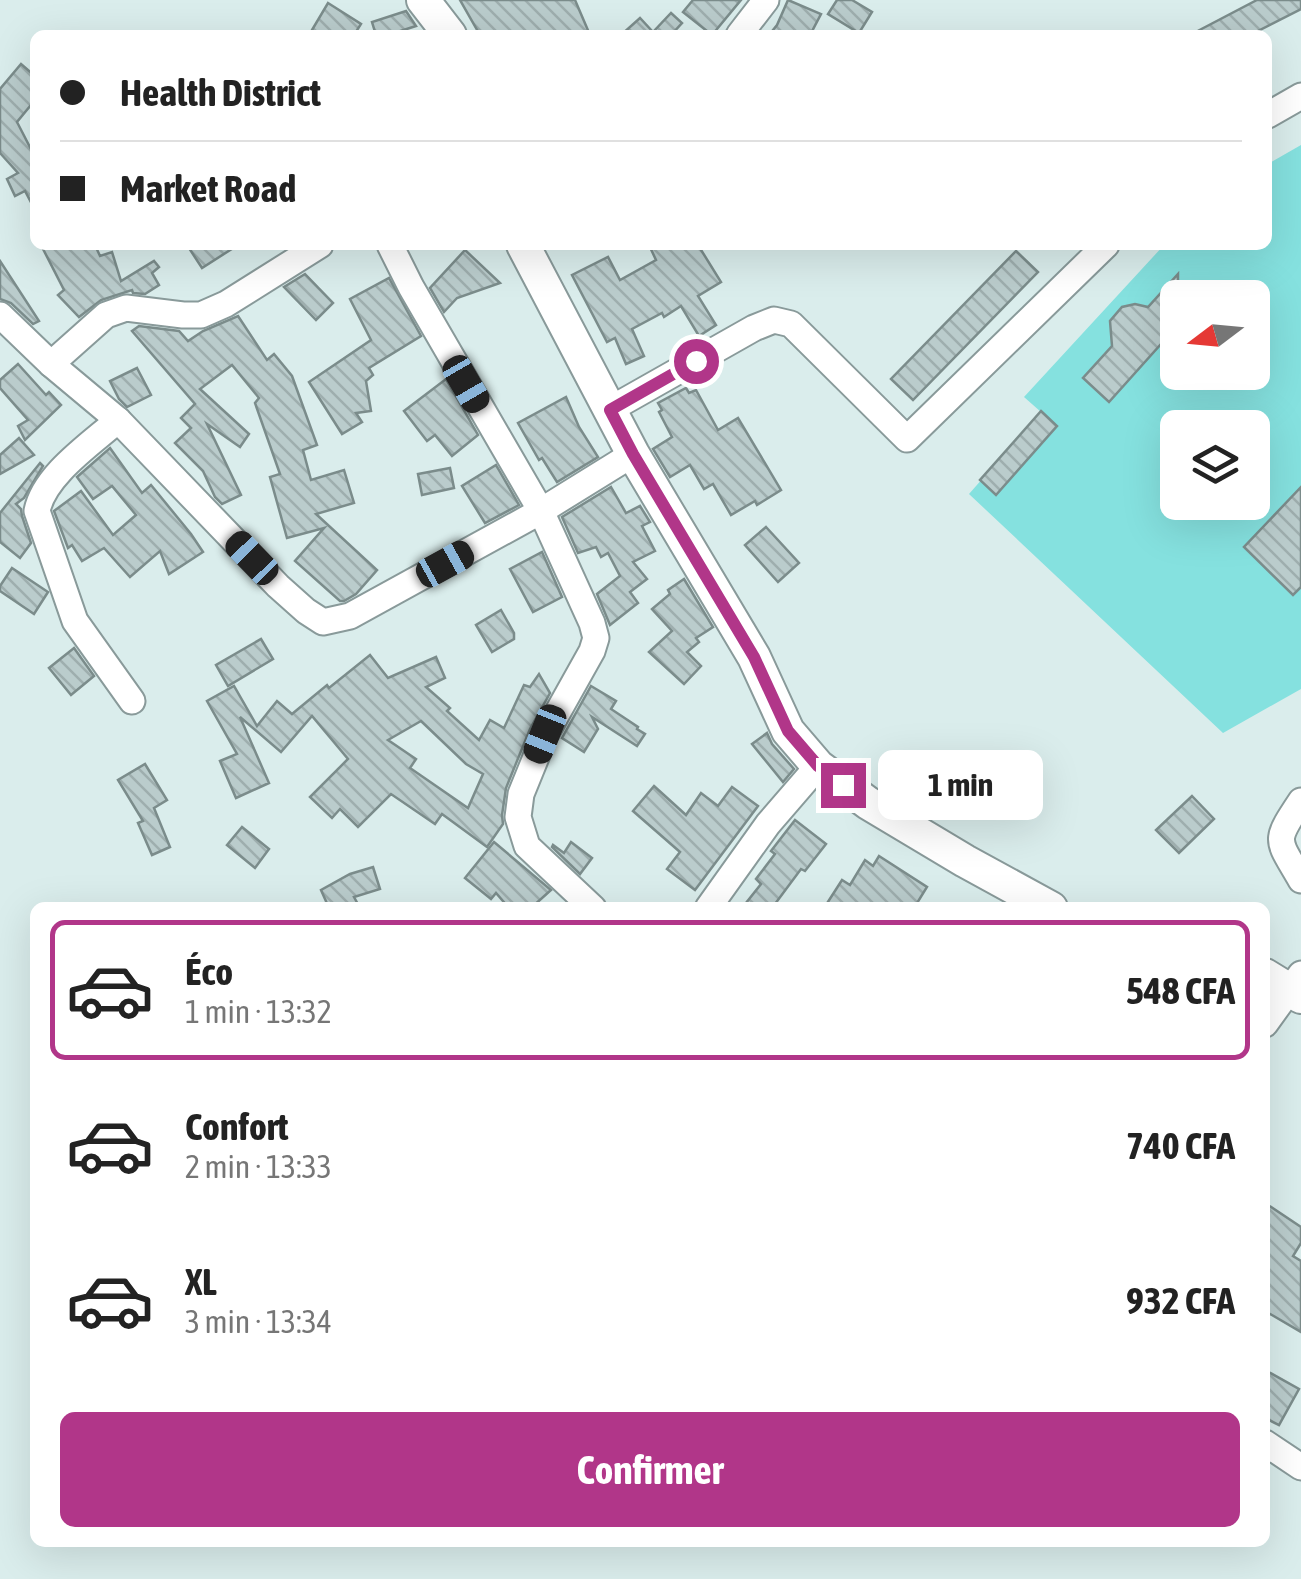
<!DOCTYPE html>
<html lang="fr">
<meta charset="utf-8">
<style>
:root{--surface:#fff;--page:#f6f6f6;--text:#222;--muted:#767676;--line:#e0e0e0;--accent:#b13689}
body{margin:0;font-family:"Asap Condensed",sans-serif;background:var(--page);color:var(--text);height:100vh;display:flex;flex-direction:column;font-size:38px;white-space:nowrap}
*{box-sizing:border-box;margin:0}
p{font-size:32px;color:var(--muted)}
.icon{flex:none;width:55px;height:55px;fill:none;stroke:currentColor;stroke-width:2;stroke-linecap:round;stroke-linejoin:round}
.map{position:relative;flex:1;overflow:hidden}
.details{position:absolute;left:30px;top:902px;width:1240px;height:645px;display:flex;flex-direction:column;background:var(--surface);border-radius:15px;box-shadow:0 10px 40px #0002}
.details>*{flex:none}
.banner{position:absolute;left:30px;top:30px;width:1242px;height:220px;border-radius:15px;box-shadow:0 10px 40px #0002;display:grid;align-content:center;height:220px;padding:0 30px;background:var(--surface)}
.needle{width:65px;rotate:254deg}
.tools{position:absolute;left:1160px;top:280px;display:grid;gap:20px}
.tools a{display:grid;place-items:center;width:110px;height:110px;border-radius:15px;background:var(--surface);box-shadow:0 10px 40px #0002;font-size:50px}
.end{position:absolute;width:45px;height:45px;margin:-22px;border:12px solid #b13689;background:#fff;box-shadow:0 0 0 5px #fff}
.from{border-radius:50%}
.bubble{position:absolute;height:70px;border-radius:15px;background:var(--surface);box-shadow:0 10px 40px #0002;font-size:32px;font-weight:700;line-height:70px;text-align:center}
.car{position:absolute;width:30px;height:60px;margin:-30px -15px;border-radius:12px;box-shadow:0 0 8px 2px #0007;background:linear-gradient(#222 24%,#8ab4d8 0 40%,#222 0 76%,#8ab4d8 0 86%,#222 0)}
.banner b{display:flex;align-items:center;gap:35px;height:95px;font-size:38px}
.banner b+b{border-top:2px solid var(--line)}
.banner i{width:25px;height:25px;background:var(--text)}
ul{padding:18px 0 0;list-style:none}
li{display:flex;align-items:center;gap:30px;height:140px;margin:0 20px 15px;padding:0 10px;border:5px solid transparent;border-radius:15px}
li div{flex:1}
li b{display:block;font-size:38px}
li em{font-style:normal;font-weight:700}
li.selected{border-color:var(--accent)}
li>.icon{width:90px;height:90px;stroke-width:1.5}
.primary-button{display:flex;gap:20px;margin-top:auto;padding:20px 30px}
.primary-button a{flex:1;height:115px;border-radius:15px;background:var(--accent);color:#fff;font-size:40px;font-weight:700;line-height:115px;text-align:center}
.map>svg:first-child{display:block}
.grass{fill:#85e1df;fill-rule:evenodd}
.building{fill:url(#building-back-hatch);stroke:#7b8c8b;stroke-width:2.5;fill-rule:evenodd}
.lines{fill:none;stroke-linecap:round;stroke-linejoin:round}
.minor-casing{stroke:#899a9a;stroke-width:29}
.major-casing{stroke:#899a9a;stroke-width:36}
.minor{stroke:#fff;stroke-width:25}
.major{stroke:#fff;stroke-width:32}
.route{stroke:#b13689;stroke-width:12}
</style>
<div class="map">
<svg width="1301" height="1579" viewBox="0 0 1301 1579">
<defs>
<pattern id="building-back-hatch" width="6" height="6" patternUnits="userSpaceOnUse" patternTransform="scale(2.5)"><rect width="6" height="6" fill="#bacccc"/><path d="M-1 5l2 2M0 0l6 6M5-1l2 2" fill="none" stroke="#9eaeae"/></pattern>
</defs>
<rect width="100%" height="100%" fill="#daedec"/>
<path class="grass" d="M1301 145V689L1223 733 969 494 1041 412 1024 397 1164 245H1268V164ZM1178 298H1252V372H1178ZM1178 428H1252V502H1178Z"/>
<g class="building">
<polygon points="460,0 575,0 590,35 480,35"/>
<polygon points="693,0 741,0 712,35 683,12"/>
<polygon points="788,0 821,14 810,35 769,35 777,25"/>
<polygon points="837,0 852,0 872,12 859,33 828,14"/>
<polygon points="1257,0 1301,0 1301,9 1250,35 1190,35"/>
<polygon points="328,3 361,24 354,35 309,35"/>
<polygon points="406,11 416,26 388,35 376,35 372,22"/>
<polygon points="671,13 682,23 671,35 621,35 640,18 653,32"/>
<polygon points="21,64 35,76 35,100 17,122 35,157 35,210 25,191 15,196 7,179 18,173 0,153 0,89"/>
<polygon points="41,245 95,245 100,256 112,252 121,281 154,261 159,267 152,273 159,285 145,294 133,293 132,290 101,300 79,317 58,295 64,290"/>
<polygon points="187,245 238,245 202,268"/>
<polygon points="649,245 698,245 721,282 698,296 716,325 699,336 681,306 664,317 662,313 632,329 644,356 626,364 615,338 607,342 572,275 608,257 620,280 656,260"/>
<polygon points="465,250 500,283 457,298 444,312 430,288"/>
<polygon points="1016,251 1038,272 913,400 891,379"/>
<polygon points="0,261 39,321 33,324 11,303 0,299"/>
<polygon points="305,274 333,303 316,320 284,287"/>
<polygon points="1178,274 1178,283 1193,298 1178,298 1178,325 1109,402 1083,378 1112,346 1110,321 1122,307 1135,304 1148,307"/>
<polygon points="389,278 421,336 369,368 373,375 366,381 371,411 356,413 362,422 342,434 309,382 371,340 350,299"/>
<polygon points="238,316 267,360 274,354 292,376 317,445 303,450 311,480 344,470 354,503 316,514 377,570 356,594 344,601 340,601 295,561 324,528 287,538 270,477 280,474 255,403 259,398 232,365 200,389 249,434 240,447 207,424 241,495 222,504 215,497 203,471 175,443 191,428 181,418 195,404 132,331 139,326 179,331 188,341 203,331"/>
<polygon points="18,364 46,395 49,392 61,405 25,440 18,426 28,420 0,388 0,380"/>
<polygon points="137,368 151,395 127,407 119,399 110,381"/>
<polygon points="446,379 478,435 452,456 435,435 427,441 404,411"/>
<polygon points="686,388 689,393 696,390 718,430 738,418 781,490 757,505 755,501 731,515 713,484 704,489 690,465 670,477 653,449 672,437 659,412 662,410 658,403"/>
<polygon points="566,397 579,427 598,457 557,482 542,458 539,460 518,423"/>
<polygon points="1041,411 1057,426 996,495 980,480"/>
<polygon points="19,438 34,455 0,474 0,455"/>
<polygon points="110,448 142,493 151,485 191,534 203,552 169,574 160,551 130,577 104,548 82,561 72,545 68,548 54,511 81,491 113,535 136,515 112,486 93,499 77,477"/>
<polygon points="40,463 43,466 24,498 16,504 21,509 22,516 31,543 20,558 0,542 0,513"/>
<polygon points="496,465 519,505 485,523 462,486"/>
<polygon points="450,468 454,488 422,495 418,474"/>
<polygon points="611,487 626,513 640,506 650,522 642,526 655,551 633,562 647,579 630,592 638,603 610,625 597,594 620,576 608,553 601,557 596,547 578,553 562,517"/>
<polygon points="1301,487 1301,587 1293,595 1244,547"/>
<polygon points="766,527 799,563 778,582 745,545"/>
<polygon points="542,552 562,597 533,612 510,569"/>
<polygon points="12,568 48,592 34,614 0,591 0,586"/>
<polygon points="684,579 713,627 696,638 699,642 687,652 701,666 684,684 649,652 672,631 652,609 670,594 668,590"/>
<polygon points="501,610 514,633 514,639 492,652 476,625"/>
<polygon points="261,639 273,659 228,686 216,665"/>
<polygon points="74,648 94,676 71,695 49,668"/>
<path d="M370 655 388 678 436 657 445 678 426 687 450 708 447 711 479 740 490 720 504 728 524 685 530 687 539 674 550 693 530 729 506 788 502 815 503 824 487 847 442 814 435 824 391 794 358 827 340 809 332 818 310 797 348 759 312 716 281 752 240 717 269 783 236 798 220 761 237 754 207 701 234 686 257 726 277 701 292 714 327 685 329 688ZM421 721 466 764 483 774 468 808 410 768 416 759 388 740Z"/>
<polygon points="591,686 616,701 611,709 638,727 637,729 645,734 637,746 592,717 598,729 584,752 562,738"/>
<polygon points="767,733 772,744 794,769 783,782 752,744"/>
<polygon points="145,764 167,800 154,808 170,847 152,855 138,823 143,821 118,780"/>
<polygon points="654,786 686,815 701,793 718,806 732,787 758,806 695,890 667,869 680,852 633,811"/>
<polygon points="1192,796 1214,819 1179,853 1156,830"/>
<polygon points="795,820 826,844 805,871 801,869 772,908 742,908 761,884 756,879 775,854 771,851"/>
<polygon points="242,827 269,849 255,868 227,845"/>
<polygon points="494,842 551,890 531,908 509,908 496,893 491,899 465,878"/>
<polygon points="571,842 592,858 580,874 552,847 553,845 564,853"/>
<polygon points="879,856 927,887 914,908 824,908 842,880 850,885 865,860 873,866"/>
<polygon points="373,867 380,889 354,897 360,908 329,908 321,890 350,874"/>
<polygon points="1265,1203 1301,1227 1301,1243 1293,1256 1301,1261 1301,1332 1265,1311"/>
<polygon points="1265,1370 1299,1389 1279,1425 1265,1418"/>
</g>
<g class="lines">
<g class="minor-casing">
<g id="minor">
<polyline points="739,35 766,0"/>
<polyline points="1268,115 1301,96"/>
<polyline points="390,245 411,287 541,511 592,623 596,638 592,651 545,735 521,794 518,817 527,846 593,908"/>
<polyline points="0,315 51,364 118,420 278,586 306,611 323,622 350,616 541,511 633,454"/>
<polyline points="51,364 106,315 126,308 183,315 201,315 226,304 320,245"/>
<polyline points="609,410 754,328 774,320 791,324 907,439 1106,245"/>
<path d="M118 420C91 444 44 475 37 511L75 621 132 701"/>
<path d="M1301 801C1273 843 1277 838 1301 880"/>
<polyline points="708,908 768,824 818,766"/>
<polyline points="1265,1024 1301,974"/>
<polyline points="1265,1443 1301,1467"/>
</g>
</g>
<g class="major-casing">
<g id="major">
<polyline points="423,0 450,35"/>
<polyline points="523,245 633,454 754,657 788,731 818,766 868,803 965,861 1051,908"/>
<polyline points="1265,975 1301,997"/>
</g>
</g>
<use href="#minor" class="minor"/>
<use href="#major" class="major"/>
</g>
<g class="lines">
<polyline class="route" points="696,361 610,410 633,454 754,657 788,731 818,766 843,785"/>
</g>
</svg>
<div class="tools">
<a><svg class="needle" viewBox="-14 -14 28 28"><path d="M0-13l5 13h-10z" fill="#e53935"/><path d="M0 13l5-13h-10z" fill="#767676"/></svg></a>
<a><svg class="icon" aria-label="layers" viewBox="0 0 24 24"><path d="M12 4l9 5-9 5-9-5zM3 14l9 5 9-5"/></svg></a>
</div>
<i class="end from" style="left:696px;top:361px"></i>
<i class="end" style="left:843px;top:785px"></i>
<div class="bubble" style="left:878px;top:750px;width:165px">1 min</div>
<i class="car" style="left:466px;top:384px;rotate:150deg"></i>
<i class="car" style="left:252px;top:558px;rotate:316deg"></i>
<i class="car" style="left:445px;top:564px;rotate:61deg"></i>
<i class="car" style="left:545px;top:734px;rotate:202deg"></i>
<div class="banner">
<b><i class="from"></i>Health District</b>
<b><i></i>Market Road</b>
</div>
<section class="details">
<ul>
<li class="selected"><svg class="icon" aria-label="car" viewBox="0 0 24 24"><path d="M5 17H2v-5l4-1 3-4h7l3 4 3 1v5h-3M9 17h6M6 11h13"/><circle cx="7" cy="17" r="2"/><circle cx="17" cy="17" r="2"/></svg><div><b>Éco</b><p>1 min · 13:32</p></div><em>548 CFA</em></li>
<li><svg class="icon" aria-label="car" viewBox="0 0 24 24"><path d="M5 17H2v-5l4-1 3-4h7l3 4 3 1v5h-3M9 17h6M6 11h13"/><circle cx="7" cy="17" r="2"/><circle cx="17" cy="17" r="2"/></svg><div><b>Confort</b><p>2 min · 13:33</p></div><em>740 CFA</em></li>
<li><svg class="icon" aria-label="car" viewBox="0 0 24 24"><path d="M5 17H2v-5l4-1 3-4h7l3 4 3 1v5h-3M9 17h6M6 11h13"/><circle cx="7" cy="17" r="2"/><circle cx="17" cy="17" r="2"/></svg><div><b>XL</b><p>3 min · 13:34</p></div><em>932 CFA</em></li>
</ul>
<div class="primary-button"><a>Confirmer</a></div>
</section>
</div>
